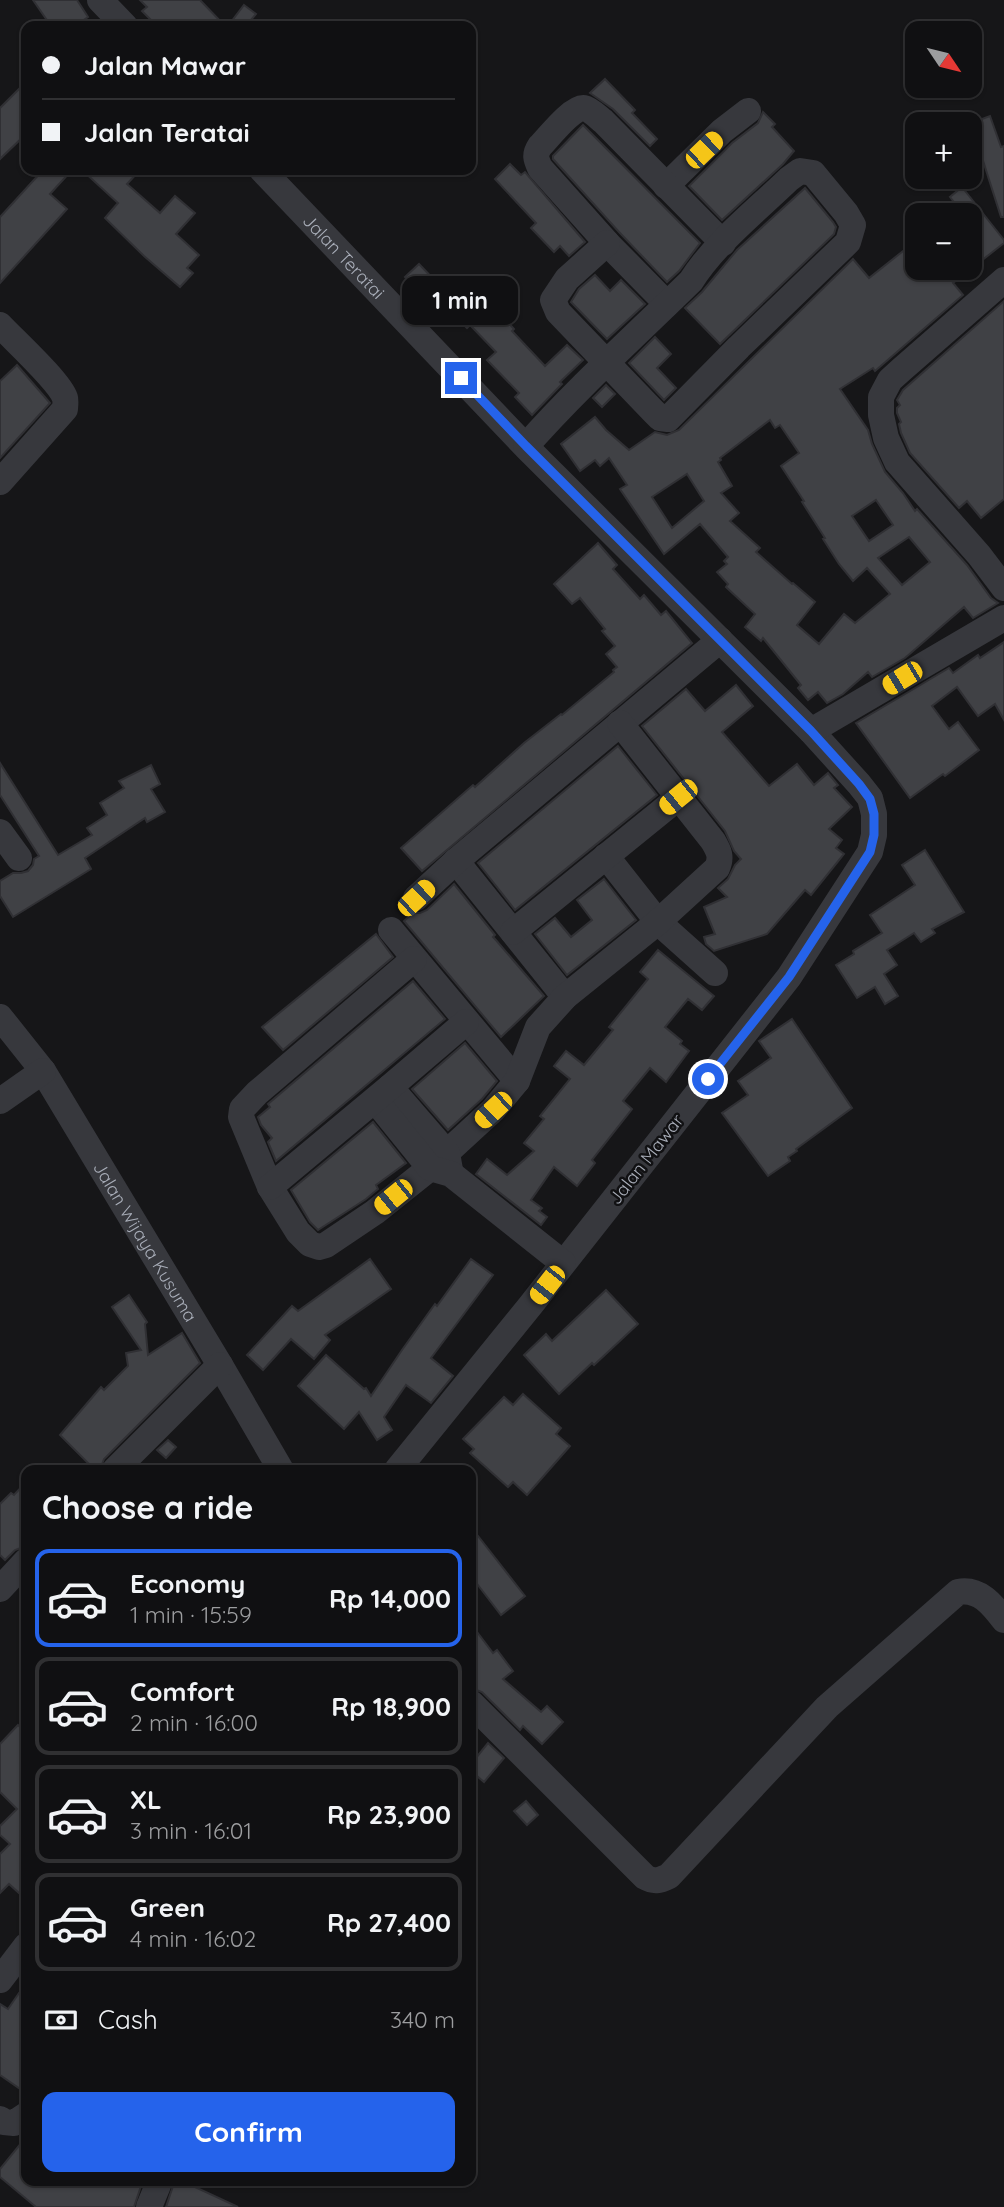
<!DOCTYPE html>
<meta charset="utf-8">
<style>
:root{--surface:#101012;--page:#19191b;--text:#f1f3f6;--muted:#9c9d9f;--line:#303032;--accent:#2563eb}
body{margin:0;font-family:Quicksand,sans-serif;background:var(--page);color:var(--text);height:100vh;display:flex;flex-direction:column;font-size:26px;white-space:nowrap}
*{box-sizing:border-box;margin:0}
p{font-size:23px;color:var(--muted)}
.icon{flex:none;width:38px;height:38px;fill:none;stroke:currentColor;stroke-width:2;stroke-linecap:round;stroke-linejoin:round}
.map{position:relative;flex:1;overflow:hidden}
.side{position:absolute;left:21px;top:1465px;width:455px;height:721px;display:flex;flex-direction:column;background:var(--surface);border-radius:14px;box-shadow:0 2px 5px #0004,0 0 0 2px var(--line)}
.side>*{flex:none}
.guide{position:absolute;left:21px;top:21px;width:455px;height:154px;border-radius:14px;box-shadow:0 2px 5px #0004,0 0 0 2px var(--line);display:grid;align-content:center;height:154px;padding:0 21px;background:var(--surface)}
.needle{width:46px;rotate:125deg}
.controls{position:absolute;left:905px;top:21px;display:grid;gap:14px}
.controls a{display:grid;place-items:center;width:77px;height:77px;border-radius:14px;background:var(--surface);box-shadow:0 2px 5px #0004,0 0 0 2px var(--line);font-size:35px}
.end{position:absolute;width:32px;height:32px;margin:-16px;border:9px solid #2563eb;background:#fff;box-shadow:0 0 0 4px #fff}
.from{border-radius:50%}
.bubble{position:absolute;height:49px;border-radius:14px;background:var(--surface);box-shadow:0 2px 5px #0004,0 0 0 2px var(--line);font-size:23px;font-weight:700;line-height:49px;text-align:center}
.car{position:absolute;width:21px;height:42px;margin:-21px -10px;border-radius:9px;box-shadow:0 0 5px 2px #0007;background:linear-gradient(#f5c518 24%,#345 0 40%,#f5c518 0 76%,#345 0 86%,#f5c518 0)}
.guide b{display:flex;align-items:center;gap:24px;height:66px;font-size:26px}
.guide b+b{border-top:2px solid var(--line)}
.guide i{width:18px;height:18px;background:var(--text)}
ul{padding:0;list-style:none}
li{display:flex;align-items:center;gap:21px;height:98px;margin:0 14px 10px;padding:0 7px;border:4px solid var(--line);border-radius:14px}
li div{flex:1}
li b{display:block;font-size:26px}
li em{font-style:normal;font-weight:700}
li.current{border-color:var(--accent)}
li>.icon{width:63px;height:63px;stroke-width:1.5}
h2{padding:0 21px;font-size:32px;line-height:84px}
.pay{display:flex;align-items:center;gap:18px;height:77px;padding:0 21px;font-size:26px}
.pay p{margin-inline-start:auto}
.button{display:flex;gap:14px;margin-top:auto;padding:14px 21px}
.button a{flex:1;height:80px;border-radius:14px;background:var(--accent);color:#fff;font-size:28px;font-weight:700;line-height:80px;text-align:center}
.map>svg:first-child{display:block}
.building{fill:#404145;stroke:#303034;stroke-width:2;fill-rule:evenodd}
.lines{fill:none;stroke-linecap:round;stroke-linejoin:round}
.minor{stroke:#37383d;stroke-width:26}
.route{stroke:#2563eb;stroke-width:9}
.labels{text-anchor:middle;dominant-baseline:central;stroke-width:5;stroke-linejoin:round;paint-order:stroke}
.street-label{font-size:18px;fill:#a8adb8;stroke:#111113}
</style>
<div class="map">
<svg width="1004" height="2207" viewBox="0 0 1004 2207">
<rect width="100%" height="100%" fill="#161618"/>
<g class="building">
<polygon points="33,0 77,0 88,17 75,26 51,26"/>
<polygon points="140,0 200,0 225,26 157,26 142,11 147,7"/>
<polygon points="244,5 256,14 246,26 228,26"/>
<polygon points="605,79 635,110 632,113 657,139 650,146 613,109 590,93"/>
<polygon points="26,82 26,134 0,159 0,108"/>
<polygon points="763,112 775,124 772,127 794,151 783,164 722,220 689,186 732,143 758,123"/>
<polygon points="990,116 1001,147 1004,146 1004,217 1001,217 971,123"/>
<polygon points="583,125 700,243 679,271 667,282 619,232 553,159 553,156"/>
<polygon points="510,164 521,175 525,172 585,242 569,256 560,246 554,252 531,228 536,223 495,179"/>
<polygon points="43,170 72,170 50,194 67,209 0,283 0,217"/>
<polygon points="82,170 140,170 127,184 160,213 175,196 195,213 176,234 199,255 187,268 193,273 180,287 144,256 105,218 118,203"/>
<path d="M962 187 1004 240V243L953 283 963 295 875 371 873 368 840 389 868 430 872 444 885 472 903 493 915 511 917 509 967 565 991 598 998 603 973 618 964 607 905 658 872 677 868 672 843 694 827 703 818 692 808 700 798 688 801 685 763 638 761 641 745 627 755 614 726 587 728 584 717 572 727 564 724 561 728 557 700 524 664 554 620 489 627 485 609 458 600 466 595 460 580 471 561 444 595 417 606 430 629 450 655 432 667 435 679 430 853 259 869 278 917 240V268H970V215H964L950 197ZM770 420 775 428 780 425 799 453 781 466 804 501 802 502 825 538 823 539 839 564 853 581 867 568 890 594 855 623 844 614 819 644 797 625 815 602 793 583 792 584 756 552 760 548 730 521 739 513 721 493 732 486 718 462 721 460 720 458ZM687 474 704 501 672 528 652 497ZM876 500 893 525 869 541 852 516ZM909 537 930 562 902 585 878 558Z"/>
<polygon points="805,188 833,222 836,227 834,234 720,344 685,308 702,292 737,250"/>
<polygon points="419,264 460,307 447,320 405,277"/>
<polygon points="595,275 610,291 621,280 645,304 607,339 571,302 579,289"/>
<polygon points="480,291 514,329 512,331 545,366 567,345 583,360 560,382 562,384 532,415 515,397 519,393 487,360 496,352 470,325 467,328 455,316"/>
<polygon points="1004,301 1004,499 981,518 967,501 959,508 910,453 901,433 899,424 901,422 897,413 897,408 900,405 897,400 903,390"/>
<polygon points="655,337 671,354 657,368 676,388 664,400 629,363"/>
<polygon points="17,365 50,403 0,458 0,381"/>
<polygon points="606,385 615,394 602,407 593,398"/>
<polygon points="598,543 617,565 613,569 640,599 644,595 661,615 666,611 692,643 422,871 401,848 473,785 475,787 524,743 561,714 562,715 614,672 613,670 617,667 606,654 615,646 602,631 605,629 580,598 572,604 554,584"/>
<polygon points="1004,642 1004,720 995,704 978,716 957,687 932,706 949,729 958,722 979,750 945,776 943,774 910,798 856,723 949,668 953,673 978,655 980,658"/>
<polygon points="736,685 753,706 722,732 769,786 797,764 814,785 828,773 838,785 834,788 852,807 829,829 842,840 836,848 844,854 811,895 805,890 767,934 714,951 706,944 704,937 715,934 704,907 727,897 718,888 728,879 735,865 741,859 734,851 725,831 642,726 686,689 705,711"/>
<polygon points="618,746 657,795 515,910 478,863"/>
<polygon points="0,763 58,855 92,835 87,828 107,815 100,803 124,788 119,781 151,765 160,784 151,789 165,812 147,822 145,818 85,858 91,869 13,917 0,896 0,881 13,873 21,873 28,871 33,865 34,859 39,856 0,795"/>
<polygon points="925,850 964,912 932,929 935,933 921,942 914,933 887,950 897,965 884,974 898,996 885,1004 875,987 857,998 836,965 854,954 853,951 882,933 870,915 915,885 902,865"/>
<polygon points="604,879 636,920 567,975 535,934 555,918 571,937 592,920 577,900"/>
<polygon points="454,884 495,935 493,937 495,939 544,996 501,1037 404,921 413,913 420,913 427,910"/>
<polygon points="376,934 393,957 283,1050 262,1027"/>
<polygon points="658,950 714,996 702,1010 688,999 665,1027 682,1041 680,1044 689,1051 666,1082 650,1068 623,1101 632,1109 592,1160 595,1163 577,1186 554,1167 531,1200 542,1208 539,1211 547,1217 541,1225 476,1174 487,1159 507,1175 534,1151 524,1143 544,1119 540,1116 570,1079 554,1066 566,1051 584,1065 613,1030 609,1027 648,979 640,972"/>
<polygon points="413,981 445,1019 276,1161 268,1142 272,1138 261,1125 258,1117 270,1107 268,1104"/>
<polygon points="792,1019 852,1108 796,1149 797,1151 788,1157 790,1161 768,1176 722,1113 748,1095 738,1081 771,1058 759,1041"/>
<polygon points="465,1043 497,1081 482,1099 448,1130 412,1089"/>
<polygon points="373,1122 406,1163 376,1185 378,1189 366,1199 318,1230 310,1222 291,1190"/>
<polygon points="370,1259 391,1289 325,1335 330,1340 314,1359 291,1339 263,1370 247,1355 292,1306 298,1311"/>
<polygon points="471,1259 493,1275 431,1358 453,1376 431,1403 406,1385 384,1417 392,1430 377,1440 359,1412 344,1429 298,1386 326,1355 364,1389 366,1388 371,1396 402,1350 435,1304 437,1306"/>
<polygon points="606,1290 638,1324 594,1365 592,1363 559,1394 524,1355 546,1334 552,1341"/>
<polygon points="129,1295 147,1322 145,1324 148,1355 182,1333 200,1363 104,1459 100,1470 95,1470 60,1435 101,1387 104,1390 128,1366 126,1353 141,1350 112,1307"/>
<polygon points="523,1394 561,1428 556,1434 570,1446 527,1495 513,1482 508,1487 470,1453 474,1449 463,1439 504,1397 513,1405"/>
<polygon points="168,1440 176,1447 166,1458 157,1450"/>
<polygon points="26,1482 26,1546 15,1550 5,1560 0,1555 0,1504 11,1493 14,1495"/>
<polygon points="471,1527 525,1596 501,1615 471,1576"/>
<polygon points="471,1624 493,1653 497,1650 513,1671 503,1679 541,1712 547,1706 563,1722 542,1744 523,1726 520,1730 482,1692 471,1688"/>
<polygon points="18,1725 26,1732 26,1886 19,1893 9,1884 0,1893 0,1854 10,1844 0,1835 0,1826 17,1809 0,1792 0,1744"/>
<polygon points="488,1743 504,1758 484,1782 471,1771 471,1764"/>
<polygon points="526,1801 538,1815 527,1825 514,1811"/>
<polygon points="26,1983 26,2093 0,2075 0,2004 8,2009"/>
<polygon points="26,2137 26,2180 143,2180 134,2207 36,2207 0,2177 0,2169"/>
<polygon points="175,2180 180,2180 238,2207 166,2207"/>
</g>
<g class="lines">
<g class="minor">
<polyline points="100,0 125,26"/>
<path id="s1" d="M262 170 527 448 811 731 859 784 870 798 874 814V835L870 852 789 977 530 1306 397 1470"/>
<polyline points="666,186 722,131 748,111"/>
<polyline points="1004,280 901,370 890,380 881,397 881,415 886,438 897,462 979,555 1004,588"/>
<path d="M667 304 607 243 540 168C536 159 534 155 540 146 548 138 573 106 584 108 590 109 598 117 603 121L723 243"/>
<path d="M0 325C14 340 60 382 65 398 66 401 65 407 65 409L0 482"/>
<path d="M526 446C577 388 636 335 691 281 715 243 757 210 789 179L800 171 813 173 846 213 853 225 848 242 739 347 668 419 660 418 653 411 558 312 553 300 567 279 607 243"/>
<polyline points="811,731 1004,618"/>
<polyline points="0,832 19,858"/>
<polyline points="606,856 658,922 715,973"/>
<polyline points="456,861 565,997"/>
<polyline points="416,898 456,861 720,640"/>
<polyline points="391,930 517,1081"/>
<polyline points="513,932 678,798"/>
<path d="M414 959 257 1093 242 1109 241 1117 270 1187 298 1232 310 1244 319 1247 326 1245 375 1212 430 1168 493 1110 517 1081 538 1027 565 997 658 922 717 868C722 857 719 851 713 841L620 723"/>
<path id="s2" d="M0 1017 43 1071 220 1365 281 1470"/>
<polyline points="390,1087 447,1153 450,1170"/>
<polyline points="375,1100 430,1168 451,1174 563,1263"/>
<polyline points="0,1101 43,1071"/>
<polyline points="270,1187 390,1087 466,1022"/>
<polyline points="115,1470 220,1365"/>
<polyline points="0,1589 26,1561"/>
<path d="M471 1703 645 1877C654 1882 659 1881 669 1876L827 1707 958 1592C979 1588 992 1604 1004 1620"/>
<polyline points="0,1980 26,1946"/>
<polyline points="0,2119 4,2122 14,2123 26,2115"/>
<polyline points="149,2207 160,2180"/>
</g>
</g>
<g class="lines">
<polyline class="route" points="461,378 526,446 811,731 859,784 870,799 874,814 874,835 870,852 789,977 708,1079"/>
</g>
<g class="labels">
<g class="street-label">
<text stroke="none"><textPath href="#s1" startOffset="119">Jalan Teratai</textPath></text>
<text transform="translate(646 1159) rotate(-52)">Jalan Mawar</text>
<text stroke="none"><textPath href="#s2" startOffset="268">Jalan Wijaya Kusuma</textPath></text>
</g>
</g>
</svg>
<div class="controls">
<a><svg class="needle" viewBox="-14 -14 28 28"><path d="M0-13l5 13h-10z" fill="#e53935"/><path d="M0 13l5-13h-10z" fill="#9c9d9f"/></svg></a>
<a>+</a>
<a>−</a>
</div>
<i class="end from" style="left:708px;top:1079px"></i>
<i class="end" style="left:461px;top:378px"></i>
<div class="bubble" style="left:402px;top:276px;width:116px">1 min</div>
<i class="car" style="left:704px;top:150px;rotate:46deg"></i>
<i class="car" style="left:902px;top:678px;rotate:239deg"></i>
<i class="car" style="left:678px;top:797px;rotate:231deg"></i>
<i class="car" style="left:416px;top:898px;rotate:47deg"></i>
<i class="car" style="left:493px;top:1110px;rotate:227deg"></i>
<i class="car" style="left:393px;top:1197px;rotate:231deg"></i>
<i class="car" style="left:547px;top:1285px;rotate:218deg"></i>
<div class="guide">
<b><i class="from"></i>Jalan Mawar</b>
<b><i></i>Jalan Teratai</b>
</div>
<section class="side">
<h2>Choose a ride</h2>
<ul>
<li class="current"><svg class="icon" aria-label="car" viewBox="0 0 24 24"><path d="M5 17H2v-5l4-1 3-4h7l3 4 3 1v5h-3M9 17h6M6 11h13"/><circle cx="7" cy="17" r="2"/><circle cx="17" cy="17" r="2"/></svg><div><b>Economy</b><p>1 min · 15:59</p></div><em>Rp 14,000</em></li>
<li><svg class="icon" aria-label="car" viewBox="0 0 24 24"><path d="M5 17H2v-5l4-1 3-4h7l3 4 3 1v5h-3M9 17h6M6 11h13"/><circle cx="7" cy="17" r="2"/><circle cx="17" cy="17" r="2"/></svg><div><b>Comfort</b><p>2 min · 16:00</p></div><em>Rp 18,900</em></li>
<li><svg class="icon" aria-label="car" viewBox="0 0 24 24"><path d="M5 17H2v-5l4-1 3-4h7l3 4 3 1v5h-3M9 17h6M6 11h13"/><circle cx="7" cy="17" r="2"/><circle cx="17" cy="17" r="2"/></svg><div><b>XL</b><p>3 min · 16:01</p></div><em>Rp 23,900</em></li>
<li><svg class="icon" aria-label="car" viewBox="0 0 24 24"><path d="M5 17H2v-5l4-1 3-4h7l3 4 3 1v5h-3M9 17h6M6 11h13"/><circle cx="7" cy="17" r="2"/><circle cx="17" cy="17" r="2"/></svg><div><b>Green</b><p>4 min · 16:02</p></div><em>Rp 27,400</em></li>
</ul>
<div class="pay"><svg class="icon" aria-label="cash" viewBox="0 0 24 24"><path d="M3 7h18v10H3z"/><circle cx="12" cy="12" r="2"/></svg>Cash<p>340 m</p></div>
<div class="button"><a>Confirm</a></div>
</section>
</div>
